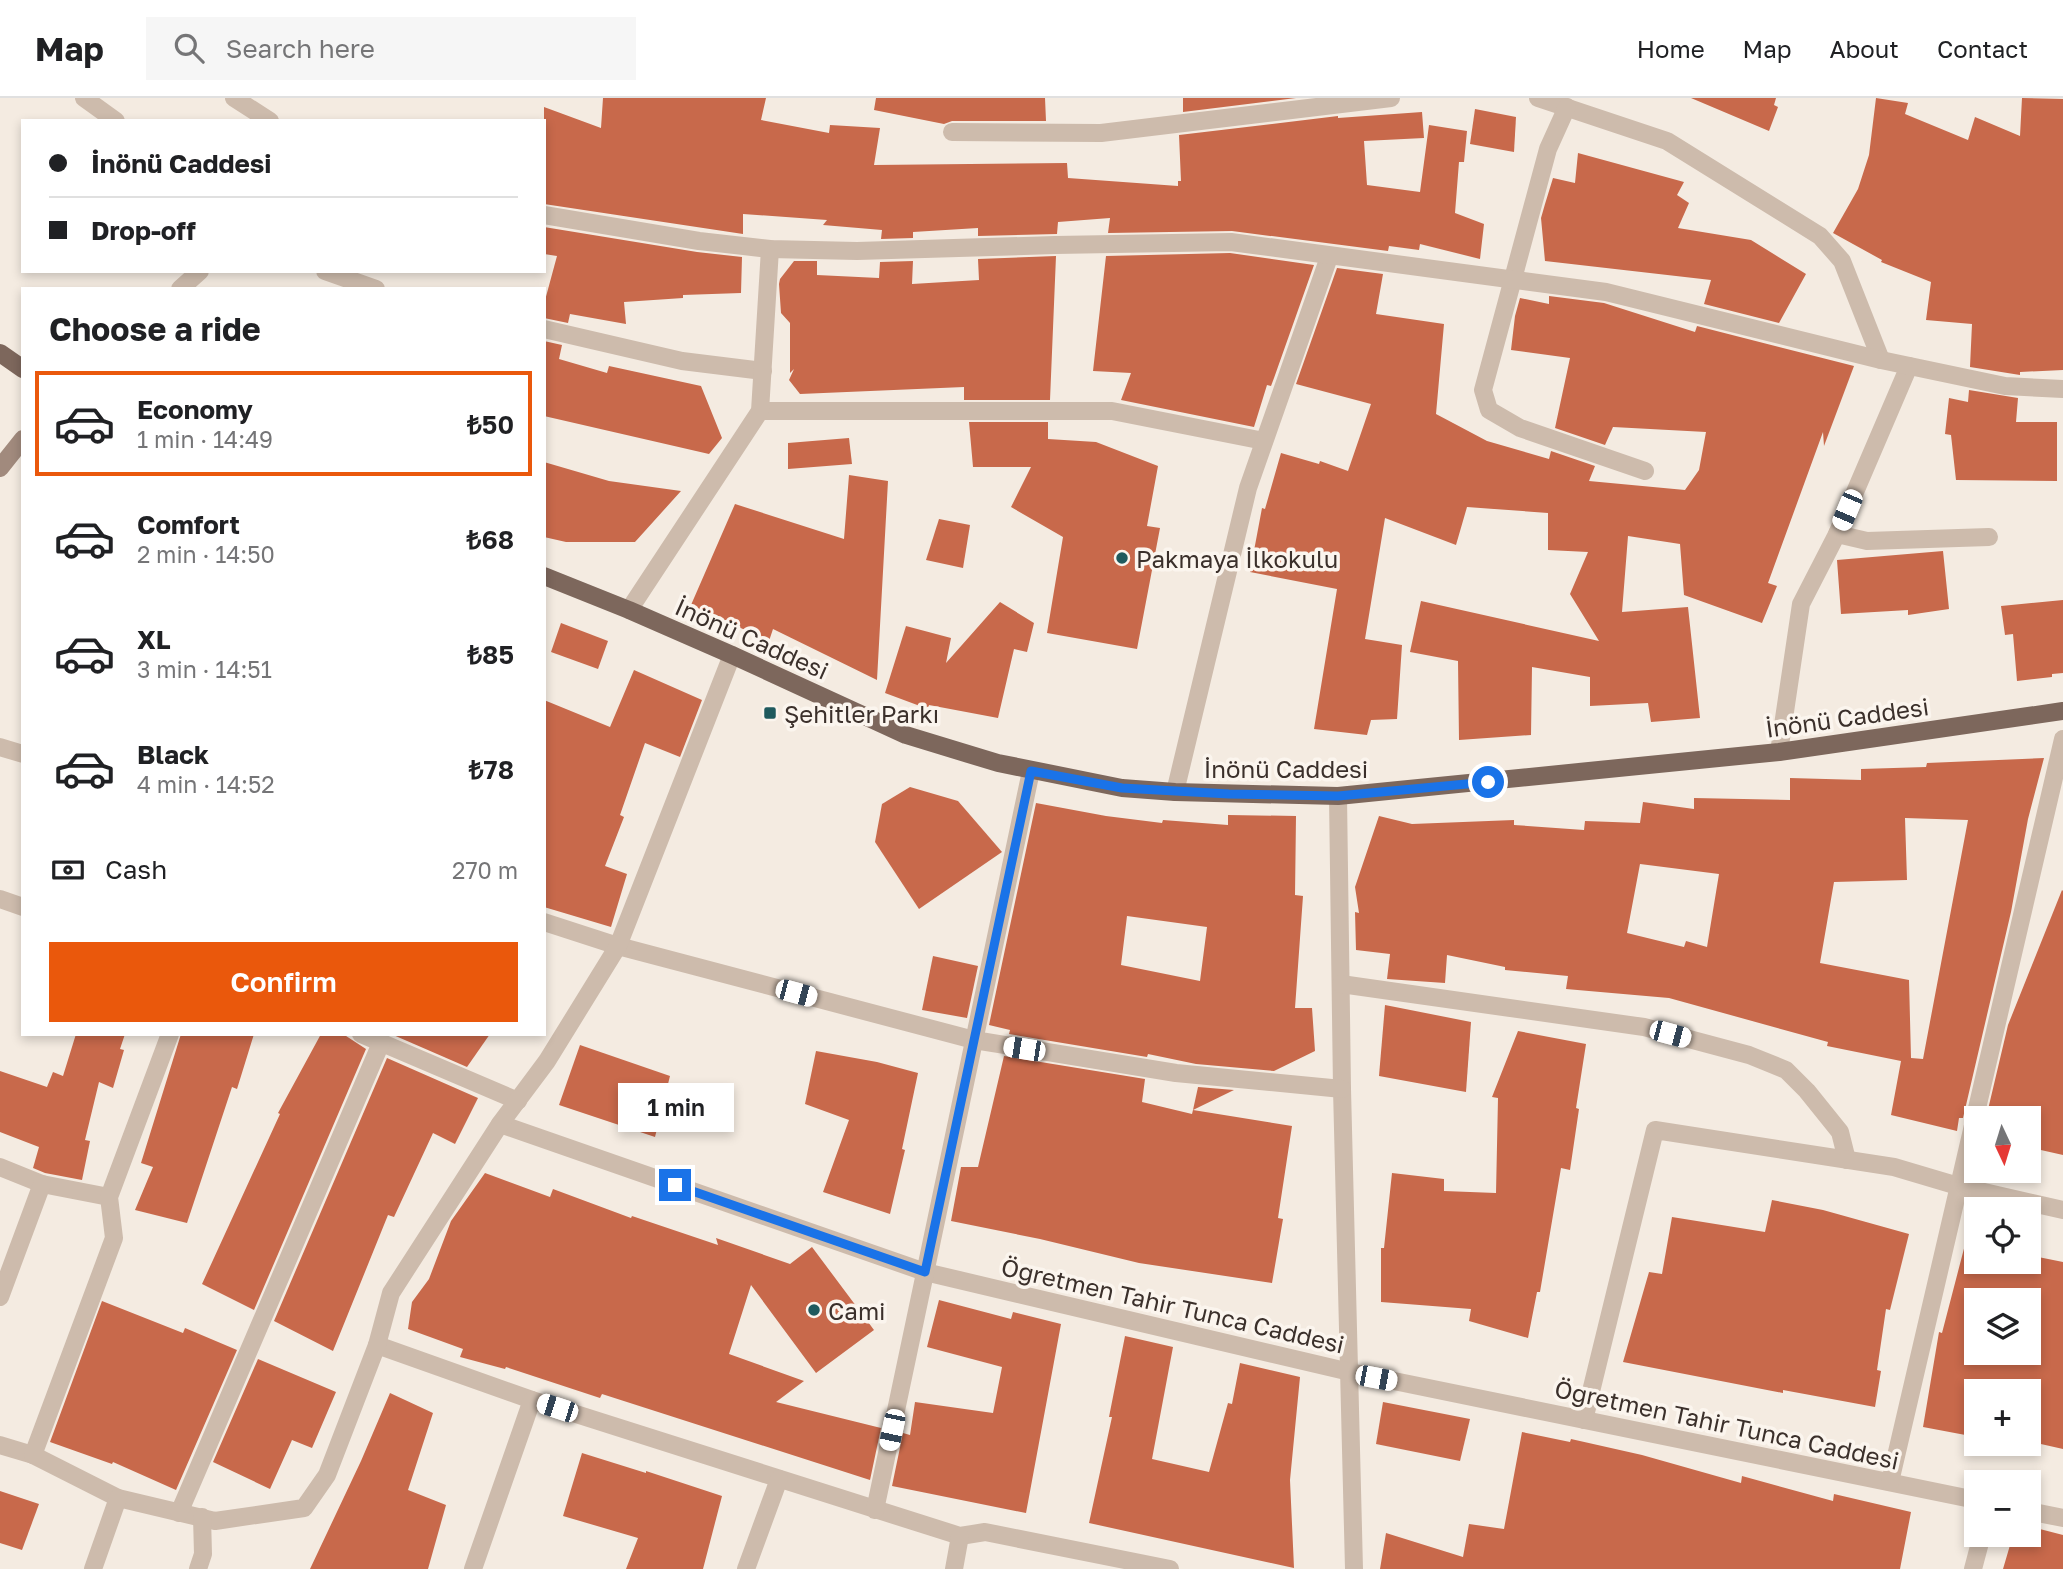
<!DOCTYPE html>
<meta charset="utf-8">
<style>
:root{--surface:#fff;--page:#f6f6f6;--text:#202124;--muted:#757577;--line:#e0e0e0;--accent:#ea580c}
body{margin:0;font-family:"Golos Text",sans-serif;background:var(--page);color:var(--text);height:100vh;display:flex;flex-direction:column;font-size:26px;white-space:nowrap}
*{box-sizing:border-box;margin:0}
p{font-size:23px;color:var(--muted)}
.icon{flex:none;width:38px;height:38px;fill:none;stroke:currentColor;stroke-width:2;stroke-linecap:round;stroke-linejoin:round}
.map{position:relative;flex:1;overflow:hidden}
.drawer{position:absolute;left:21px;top:189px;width:525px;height:749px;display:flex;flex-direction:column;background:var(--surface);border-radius:0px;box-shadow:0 4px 10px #0003}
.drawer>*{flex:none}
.banner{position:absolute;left:21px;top:21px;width:525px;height:154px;border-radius:0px;box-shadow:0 4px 10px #0003;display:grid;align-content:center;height:154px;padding:0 28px;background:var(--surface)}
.needle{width:46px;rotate:176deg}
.buttons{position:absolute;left:1964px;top:1008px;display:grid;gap:14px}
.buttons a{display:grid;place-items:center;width:77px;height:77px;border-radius:0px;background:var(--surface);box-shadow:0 4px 10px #0003;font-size:35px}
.end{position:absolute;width:32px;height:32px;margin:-16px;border:9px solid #1a73e8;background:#fff;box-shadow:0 0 0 4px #fff}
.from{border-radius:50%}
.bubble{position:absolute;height:49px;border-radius:0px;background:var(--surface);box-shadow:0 4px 10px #0003;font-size:23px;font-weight:600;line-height:49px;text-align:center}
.car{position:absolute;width:21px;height:42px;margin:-21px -10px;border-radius:9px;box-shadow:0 0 5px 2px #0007;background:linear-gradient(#fff 24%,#345 0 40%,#fff 0 76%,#345 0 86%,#fff 0)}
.banner b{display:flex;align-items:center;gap:24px;height:66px;font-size:26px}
.banner b+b{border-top:2px solid var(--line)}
.banner i{width:18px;height:18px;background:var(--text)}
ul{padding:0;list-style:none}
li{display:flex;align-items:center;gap:21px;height:105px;margin:0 14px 10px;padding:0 14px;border:4px solid transparent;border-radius:0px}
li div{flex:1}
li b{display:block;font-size:26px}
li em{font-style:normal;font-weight:600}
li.selected{border-color:var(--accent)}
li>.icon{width:63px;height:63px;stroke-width:1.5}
h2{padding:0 28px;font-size:32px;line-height:84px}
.pay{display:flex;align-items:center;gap:18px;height:77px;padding:0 28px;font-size:26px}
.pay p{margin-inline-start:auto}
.primary-button{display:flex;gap:14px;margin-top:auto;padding:14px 28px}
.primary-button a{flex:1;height:80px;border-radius:0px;background:var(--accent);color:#fff;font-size:28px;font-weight:600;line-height:80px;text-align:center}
header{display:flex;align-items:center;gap:42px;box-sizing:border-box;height:98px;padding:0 35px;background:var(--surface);border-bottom:2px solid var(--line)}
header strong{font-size:33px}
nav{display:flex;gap:38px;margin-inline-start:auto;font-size:24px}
.search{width:490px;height:63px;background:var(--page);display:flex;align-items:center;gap:18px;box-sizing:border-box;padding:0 24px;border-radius:0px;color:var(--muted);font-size:26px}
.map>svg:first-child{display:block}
.building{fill:#c8694b;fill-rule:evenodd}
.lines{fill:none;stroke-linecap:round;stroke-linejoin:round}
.minor{stroke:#cdbbac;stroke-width:18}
.tertiary{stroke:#cdbbac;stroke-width:18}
.secondary{stroke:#a18a7d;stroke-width:18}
.primary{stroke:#7d675c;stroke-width:18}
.route{stroke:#1a73e8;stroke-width:9}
.poi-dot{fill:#1f5a5e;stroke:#fbf5ee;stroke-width:2.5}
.labels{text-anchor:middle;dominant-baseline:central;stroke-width:7;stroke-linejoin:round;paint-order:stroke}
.poi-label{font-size:24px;fill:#3b302b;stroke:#fbf5ee;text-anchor:start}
.street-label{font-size:24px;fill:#3b302b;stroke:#fbf5ee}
</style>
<header>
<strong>Map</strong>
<div class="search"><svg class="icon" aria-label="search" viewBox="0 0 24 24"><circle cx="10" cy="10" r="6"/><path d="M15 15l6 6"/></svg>Search here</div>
<nav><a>Home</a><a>Map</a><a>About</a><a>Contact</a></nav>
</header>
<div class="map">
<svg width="2063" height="1471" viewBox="0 0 2063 1471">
<rect width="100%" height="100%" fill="#f4ebe1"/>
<g class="building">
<polygon points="603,0 766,0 761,22 829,35 830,27 880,30 874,67 1067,65 1068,80 1178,88 1178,83 1181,83 1179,37 1338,18 1338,20 1422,14 1424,40 1364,43 1367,87 1420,94 1429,27 1467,33 1464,64 1459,64 1455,115 1484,126 1480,161 1420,146 1419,152 1389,148 1388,153 1232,133 1108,135 1110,120 1058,124 1057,136 978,138 978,130 913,134 913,140 881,141 882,132 823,127 827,122 743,116 743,136 544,106 544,9 601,30"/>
<polygon points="876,0 1045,0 1046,23 952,23 944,26 874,12"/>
<polygon points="1183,0 1296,0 1183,14"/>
<polygon points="1691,0 1776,0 1774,7 1778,9 1769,33"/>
<polygon points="1876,0 1908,5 1905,16 1968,42 1975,19 2020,38 2022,0 2063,1 2063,272 2020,274 2020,277 1970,269 1972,226 1926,222 1931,184 1881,164 1882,162 1833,135 1858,91 1869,57"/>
<polygon points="1475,11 1516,19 1514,54 1470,46"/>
<polygon points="1578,55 1684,84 1677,97 1689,105 1678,130 1751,142 1806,176 1779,225 1704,206 1711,182 1545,163 1541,120 1545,106 1553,80 1575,85"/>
<polygon points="544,129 697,154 742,159 741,195 683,197 683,200 624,204 626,226 570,216 568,225 544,220 544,206 557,158 544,156"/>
<polygon points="1230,155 1314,167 1274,280 1271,288 1267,287 1254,329 1121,302 1131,275 1093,273 1106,158"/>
<polygon points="1056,158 1050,302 964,302 964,289 800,296 789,282 794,271 790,275 790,225 781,215 779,186 780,181 794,163 817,163 817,177 879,180 880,164 913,163 912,186 979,182 978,161"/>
<polygon points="1337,170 1383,176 1376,216 1444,226 1436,316 1487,343 1549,361 1551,353 1595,368 1589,383 1685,392 1699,372 1706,334 1613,329 1605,347 1555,330 1570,260 1511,252 1515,218 1520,200 1549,206 1549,198 1604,205 1695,234 1697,228 1854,268 1824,348 1823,334 1768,485 1777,488 1762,525 1684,497 1680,446 1628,438 1622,514 1688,509 1700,620 1651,624 1648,605 1590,608 1590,579 1532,569 1531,637 1459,642 1458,563 1410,554 1421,503 1599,543 1570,496 1588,454 1548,452 1548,415 1467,409 1456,447 1385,420 1365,541 1402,547 1397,621 1371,622 1367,637 1314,631 1337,491 1250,474 1262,410 1265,411 1281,355 1319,366 1320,363 1348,373 1371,306 1296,286"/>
<polygon points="544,243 562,247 559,261 607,275 609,268 701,288 722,340 709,356 544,318"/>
<polygon points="1969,292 2018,300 2016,324 2057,324 2057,383 1956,382 1951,337 1945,336 1949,300 1968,304"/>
<polygon points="969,324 1048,324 1048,341 1096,344 1158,368 1147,428 1160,430 1137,551 1047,535 1063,439 1011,409 1031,369 973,369"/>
<polygon points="849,340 852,366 788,371 788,345"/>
<polygon points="544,364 609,383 681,393 635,444 566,444 544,439"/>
<polygon points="849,377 888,383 877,582 773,531 769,543 691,507 735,406 844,441"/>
<polygon points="939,421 970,427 963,470 926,462"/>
<polygon points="1943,453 1949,511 1908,517 1908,512 1841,516 1837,462"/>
<polygon points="2063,502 2063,575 2052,576 2052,579 2017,583 2013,536 2005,537 2001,508"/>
<polygon points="1000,504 1034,525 1027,554 1014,551 998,620 929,607 928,611 885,595 906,528 951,540 946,565"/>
<polygon points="561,525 608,543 598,571 551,554"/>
<polygon points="634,572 702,602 680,659 645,645 620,717 624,719 605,768 627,776 611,829 544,809 544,602 610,629"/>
<path d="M2044 660 2028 721 2011 814 1963 1020H1959L1957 1033 1891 1017 1901 963 1827 948 1828 944 1669 900 1566 891 1568 878 1505 872V869L1447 857 1445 885 1387 881 1390 856 1356 852 1355 814 1359 815 1355 789 1379 718 1412 726 1514 722V727L1584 732 1585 723 1640 725 1643 704 1694 711V700L1790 702V680L1861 682V671L1926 669 1927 665ZM1905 720 1968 722 1923 961 1911 960 1909 882 1820 865 1834 784 1907 782ZM1640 766 1719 776 1707 849 1686 843 1684 849 1627 835Z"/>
<polygon points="910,689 958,703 1002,754 919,811 875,744 882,706"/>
<path d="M1036 705 1106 718 1162 725 1163 722 1228 727V717L1296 718 1295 797 1303 798 1295 910H1312L1315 953 1274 973 1196 966 1148 956 1147 959 1009 936 1010 932 989 927ZM1127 818 1207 829 1200 883 1121 867Z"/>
<polygon points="2062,792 2063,793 2063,1057 2028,1049 2028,1020 1986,1020 2008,927"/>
<polygon points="933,858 978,868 967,920 922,912"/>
<polygon points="1385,907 1471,924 1466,994 1379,978"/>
<polygon points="1518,933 1586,946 1576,1010 1579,1011 1570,1072 1561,1070 1540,1194 1537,1194 1528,1240 1469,1223 1471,1211 1381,1204 1381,1150 1384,1150 1392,1075 1444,1081 1444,1093 1496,1095 1498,1000 1492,999"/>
<polygon points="76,936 125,936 120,951 124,952 113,990 99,984 85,1042 90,1043 82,1082 45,1075 33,1070 39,1049 0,1034 0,973 47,989 53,974 63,978"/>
<polygon points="181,936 254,936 237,991 232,989 187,1125 135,1112 153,1069 141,1065"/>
<polygon points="321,936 343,936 366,951 254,1212 202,1186 280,1016 278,1015"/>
<polygon points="391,936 490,936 467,969"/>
<polygon points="580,947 670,978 655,1039 559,1007"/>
<polygon points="816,953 877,964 918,975 902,1051 905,1052 890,1116 823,1094 849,1022 805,1006"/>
<polygon points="1004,958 1145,981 1142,1004 1192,1016 1193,1012 1292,1028 1278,1120 1283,1121 1272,1185 1139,1165 1040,1141 951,1123 961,1069 978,1069"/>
<polygon points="387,960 478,1000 455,1046 433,1035 394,1119 388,1117 333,1253 274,1223"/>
<polygon points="1198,989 1234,992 1193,1012"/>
<polygon points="485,1075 550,1099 553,1091 631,1120 632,1118 718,1147 716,1140 790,1166 812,1149 874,1232 816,1275 751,1187 729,1256 804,1283 776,1304 881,1330 870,1382 602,1296 600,1300 506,1269 505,1271 460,1259 463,1251 408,1231 412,1204 429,1181 451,1123"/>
<polygon points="1772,1102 1823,1112 1909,1136 1890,1212 1886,1211 1877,1272 1881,1273 1875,1309 1783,1292 1783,1295 1623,1264 1649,1174 1662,1176 1672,1119 1765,1134"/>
<path d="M1967 1139 1976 1140V1164H2028V1157L2063 1164V1351L2028 1343V1293H1976V1339L1923 1329 1939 1234 1942 1235ZM1976 1202H2028V1255H1976Z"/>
<polygon points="939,1202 1011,1221 1013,1214 1061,1226 1026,1415 892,1388 903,1335 910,1337 915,1304 993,1315 1002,1269 927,1249"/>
<polygon points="102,1203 183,1235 185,1230 237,1252 176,1392 113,1364 112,1366 50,1344"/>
<polygon points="1125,1238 1173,1249 1152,1361 1209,1374 1228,1305 1232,1306 1240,1265 1300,1279 1290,1382 1294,1470 1089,1425 1112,1319 1109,1319"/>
<polygon points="258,1261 336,1294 312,1350 292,1342 270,1391 213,1364"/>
<polygon points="390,1295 433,1315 408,1392 446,1407 428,1471 310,1471 361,1363"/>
<polygon points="1383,1304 1470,1321 1460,1363 1376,1346"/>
<polygon points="1522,1334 1570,1344 1571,1341 1642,1357 1741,1385 1742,1378 1833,1403 1834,1396 1911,1414 1900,1471 1380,1471 1386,1435 1463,1459 1469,1426 1504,1431"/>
<polygon points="582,1355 646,1375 646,1373 722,1398 703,1471 626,1471 638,1440 563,1418"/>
<polygon points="0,1393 39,1406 22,1452 0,1445"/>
<polygon points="2028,1428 2063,1437 2063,1471 2003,1471 2013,1437 2028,1437"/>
</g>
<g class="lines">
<g class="minor">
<polyline points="84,0 116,23"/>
<polyline points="234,0 270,23"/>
<polyline points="1538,0 1667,43 1820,138 1842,163 1881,262"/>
<polyline points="1567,9 1548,51 1483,292 1489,312 1520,330 1645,373"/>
<polyline points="952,34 1101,35 1391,0"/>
<polyline points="325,173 376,191"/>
<polyline points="544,231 682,263 763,273"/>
<polyline points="760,313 1112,313 1264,343"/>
<polyline points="1837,436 1867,443 1989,439"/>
<polyline points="629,512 760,313 770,151"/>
<polyline points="0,649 23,656"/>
<polyline points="1779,654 1801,506 1837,436 1909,268"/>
<polyline points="1175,694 1248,390 1329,159"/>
<polyline points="1338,698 1342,991 1354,1471"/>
<polyline points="0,801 23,809"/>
<polyline points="544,824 618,848 974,942 1176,975 1342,991"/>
<polyline points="1341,886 1644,929 1749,957 1786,972 1807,993 1840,1034 1847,1062"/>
<polyline points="361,936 518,1003"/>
<polyline points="500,1026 925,1174 1350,1274 1976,1402"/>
<polyline points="0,1069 42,1086 109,1099"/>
<polyline points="0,1199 42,1086"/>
<polyline points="377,1247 532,1302 960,1438 985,1434 1170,1471"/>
<polyline points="1584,1322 1655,1032 1894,1069 1958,1088 2063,1112"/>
<polyline points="0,1347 33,1357 118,1400 215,1423 304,1410 327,1377 377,1247 391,1195 500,1026 547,963 618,848 732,557"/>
<polyline points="33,1357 114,1140 109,1099 170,936"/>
<polyline points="1890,1384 2063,641"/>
<polyline points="875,1412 1031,673"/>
<polyline points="2028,1413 2063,1420"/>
<polyline points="179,1415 381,945"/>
<polyline points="93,1471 118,1400"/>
<polyline points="198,1471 203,1456 202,1419"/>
<polyline points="473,1471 532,1302"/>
<polyline points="746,1471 779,1381"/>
<polyline points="954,1471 960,1438"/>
<polyline points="1973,1471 1982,1437"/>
</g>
<g class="tertiary">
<polyline points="544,117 699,143 770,151 857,153 1055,147 1231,144 1606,194 1881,262 2005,288 2063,291"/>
<polyline points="180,191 200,173"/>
</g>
<polyline class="secondary" points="0,370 23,341"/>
<g class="primary">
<polyline points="0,255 23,271"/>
<polyline points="544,478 629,512 732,557 906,637 998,665 1122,690 1175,694 1338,698 1779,654 2063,613"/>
</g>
</g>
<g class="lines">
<polyline class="route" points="675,1087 925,1174 1031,673 1122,690 1229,696 1338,698 1488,684"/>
</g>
<g class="poi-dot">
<circle cx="1122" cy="460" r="7"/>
<rect x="763" y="608" width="14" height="14" rx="3.5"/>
<circle cx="814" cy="1212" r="7"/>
</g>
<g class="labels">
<g class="poi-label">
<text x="1136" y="460">Pakmaya İlkokulu</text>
<text x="784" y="615">Şehitler Parkı</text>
<text x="828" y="1212">Cami</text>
</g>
<g class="street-label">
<text transform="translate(752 540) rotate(24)">İnönü Caddesi</text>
<text transform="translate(1847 619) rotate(-8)">İnönü Caddesi</text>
<text x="1286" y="670">İnönü Caddesi</text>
<text transform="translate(1173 1207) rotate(13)">Öğretmen Tahir Tunca Caddesi</text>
<text transform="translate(1727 1326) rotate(12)">Öğretmen Tahir Tunca Caddesi</text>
</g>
</g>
</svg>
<div class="buttons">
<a><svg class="needle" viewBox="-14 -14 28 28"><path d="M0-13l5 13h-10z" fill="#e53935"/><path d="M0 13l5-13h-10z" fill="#757577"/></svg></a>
<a><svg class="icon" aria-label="locate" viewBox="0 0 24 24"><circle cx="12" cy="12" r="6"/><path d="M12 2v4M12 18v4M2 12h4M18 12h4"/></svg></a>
<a><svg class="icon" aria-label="layers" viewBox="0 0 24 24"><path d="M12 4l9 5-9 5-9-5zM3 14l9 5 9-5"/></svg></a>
<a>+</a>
<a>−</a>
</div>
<i class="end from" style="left:1488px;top:684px"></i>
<i class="end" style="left:675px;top:1087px"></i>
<div class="bubble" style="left:618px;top:985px;width:116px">1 min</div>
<i class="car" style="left:1847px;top:412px;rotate:203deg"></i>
<i class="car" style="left:796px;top:895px;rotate:105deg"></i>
<i class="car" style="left:1670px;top:936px;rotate:105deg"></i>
<i class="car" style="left:1024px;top:951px;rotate:279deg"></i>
<i class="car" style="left:1376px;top:1280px;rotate:101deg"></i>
<i class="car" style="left:557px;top:1310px;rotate:288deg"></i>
<i class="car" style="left:892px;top:1332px;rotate:192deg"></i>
<div class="banner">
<b><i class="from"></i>İnönü Caddesi</b>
<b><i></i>Drop-off</b>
</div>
<section class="drawer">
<h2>Choose a ride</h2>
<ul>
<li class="selected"><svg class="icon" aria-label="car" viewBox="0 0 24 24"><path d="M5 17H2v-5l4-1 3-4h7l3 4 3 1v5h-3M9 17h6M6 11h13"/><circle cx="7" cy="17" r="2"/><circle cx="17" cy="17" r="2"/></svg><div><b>Economy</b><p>1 min · 14:49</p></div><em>₺50</em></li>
<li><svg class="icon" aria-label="car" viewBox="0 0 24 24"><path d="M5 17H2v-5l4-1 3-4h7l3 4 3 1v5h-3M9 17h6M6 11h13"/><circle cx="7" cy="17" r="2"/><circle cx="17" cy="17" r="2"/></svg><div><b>Comfort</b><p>2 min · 14:50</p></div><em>₺68</em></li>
<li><svg class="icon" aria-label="car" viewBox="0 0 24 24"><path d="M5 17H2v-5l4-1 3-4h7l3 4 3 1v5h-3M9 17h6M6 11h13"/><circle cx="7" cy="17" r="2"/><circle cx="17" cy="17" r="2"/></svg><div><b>XL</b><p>3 min · 14:51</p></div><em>₺85</em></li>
<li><svg class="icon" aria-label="car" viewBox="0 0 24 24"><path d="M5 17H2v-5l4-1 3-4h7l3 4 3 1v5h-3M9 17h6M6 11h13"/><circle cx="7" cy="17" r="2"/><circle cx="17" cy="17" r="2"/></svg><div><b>Black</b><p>4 min · 14:52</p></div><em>₺78</em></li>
</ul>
<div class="pay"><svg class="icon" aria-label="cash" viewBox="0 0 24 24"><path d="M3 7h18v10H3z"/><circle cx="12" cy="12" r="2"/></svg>Cash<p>270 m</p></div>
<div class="primary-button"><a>Confirm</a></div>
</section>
</div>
